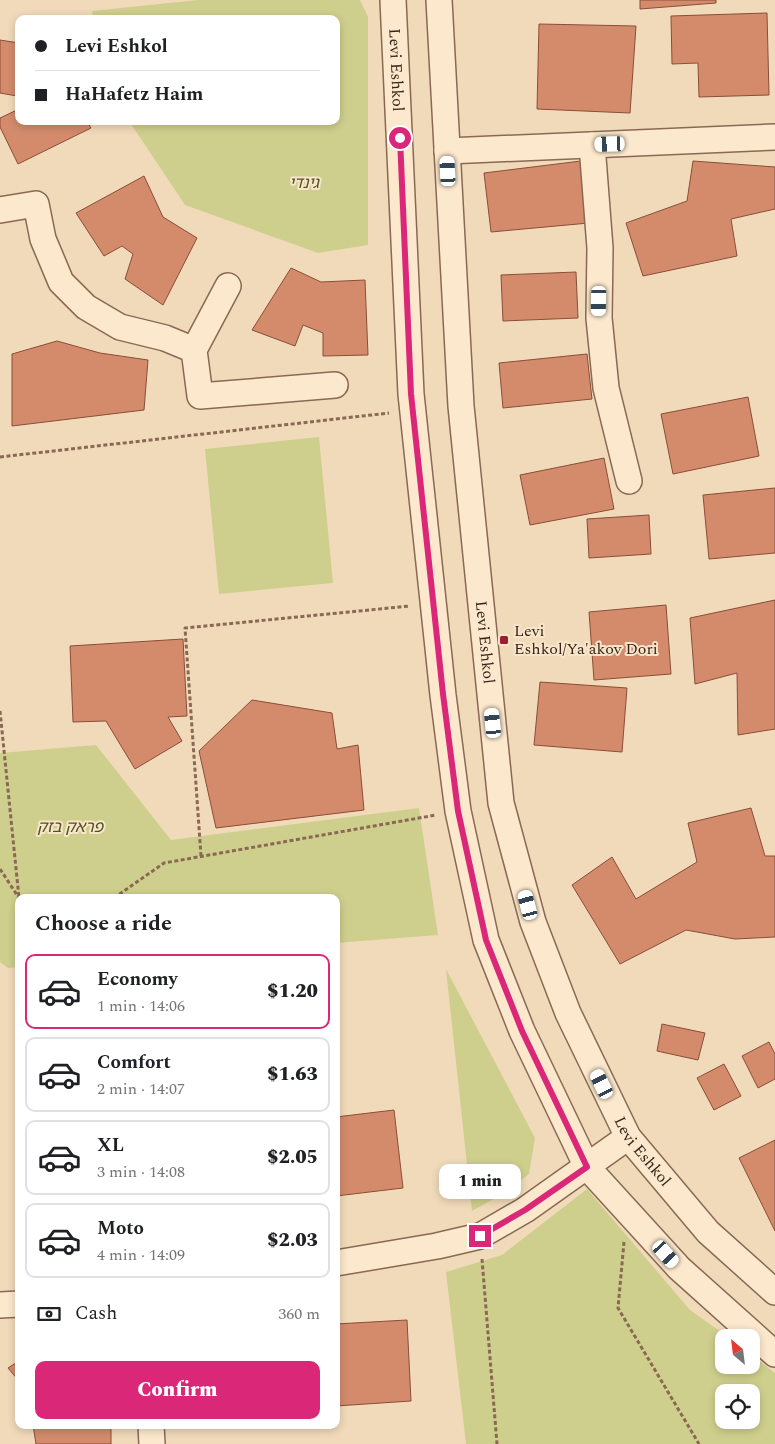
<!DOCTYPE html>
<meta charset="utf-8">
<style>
:root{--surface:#fff;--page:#f6f6f6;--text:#202124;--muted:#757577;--line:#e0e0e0;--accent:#db2777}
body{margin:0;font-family:Spectral,"Noto Sans Hebrew",serif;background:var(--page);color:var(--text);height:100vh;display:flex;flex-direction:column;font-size:19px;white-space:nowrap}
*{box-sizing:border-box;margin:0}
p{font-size:16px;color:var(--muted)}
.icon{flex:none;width:28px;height:28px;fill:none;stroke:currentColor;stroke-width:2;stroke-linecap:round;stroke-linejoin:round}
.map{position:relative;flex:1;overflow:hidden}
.panel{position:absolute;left:15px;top:894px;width:325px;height:535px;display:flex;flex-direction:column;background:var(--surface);border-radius:10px;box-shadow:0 2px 8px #0003}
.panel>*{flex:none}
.guide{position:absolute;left:15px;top:15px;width:325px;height:110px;border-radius:10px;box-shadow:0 2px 8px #0003;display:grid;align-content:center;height:110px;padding:0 20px;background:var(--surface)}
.needle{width:32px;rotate:332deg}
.fabs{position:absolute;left:715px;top:1329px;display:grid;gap:10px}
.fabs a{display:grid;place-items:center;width:45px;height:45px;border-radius:10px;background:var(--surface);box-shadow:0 2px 8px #0003;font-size:25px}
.end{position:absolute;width:22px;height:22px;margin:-11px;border:6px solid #db2777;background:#fff;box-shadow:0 0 0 2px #fff}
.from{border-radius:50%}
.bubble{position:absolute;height:35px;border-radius:10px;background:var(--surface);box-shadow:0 2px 8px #0003;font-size:16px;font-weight:800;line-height:35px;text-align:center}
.car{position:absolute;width:15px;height:30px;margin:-15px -8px;border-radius:6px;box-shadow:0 0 4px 1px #0007;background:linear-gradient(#fff 24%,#345 0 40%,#fff 0 76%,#345 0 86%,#fff 0)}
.guide b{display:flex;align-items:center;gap:18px;height:48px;font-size:19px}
.guide b+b{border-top:1px solid var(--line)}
.guide i{width:12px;height:12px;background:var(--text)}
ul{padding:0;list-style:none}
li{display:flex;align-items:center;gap:15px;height:75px;margin:0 10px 8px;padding:0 10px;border:2px solid var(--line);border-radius:10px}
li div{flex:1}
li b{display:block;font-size:19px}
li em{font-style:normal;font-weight:800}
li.current{border-color:var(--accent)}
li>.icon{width:45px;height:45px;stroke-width:1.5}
h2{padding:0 20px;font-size:22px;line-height:60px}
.pay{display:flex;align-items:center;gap:12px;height:55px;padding:0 20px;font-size:19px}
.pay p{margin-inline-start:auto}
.button{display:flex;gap:10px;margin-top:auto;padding:10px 20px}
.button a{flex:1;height:58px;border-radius:10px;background:var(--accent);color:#fff;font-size:20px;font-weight:800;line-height:58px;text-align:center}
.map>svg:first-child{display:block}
.green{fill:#cfcf8d;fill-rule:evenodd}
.building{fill:#d38b6c;stroke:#8a4e37}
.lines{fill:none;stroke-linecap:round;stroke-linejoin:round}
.minor-casing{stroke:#896953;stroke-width:28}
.path{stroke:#896953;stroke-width:3;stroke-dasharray:4 2.5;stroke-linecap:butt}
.minor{stroke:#fce8cd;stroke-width:25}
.route{stroke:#db2777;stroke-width:6}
.poi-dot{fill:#9c1e2e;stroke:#f8e5ca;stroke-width:2}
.labels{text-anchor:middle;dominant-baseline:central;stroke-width:4;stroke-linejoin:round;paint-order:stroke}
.street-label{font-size:16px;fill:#362419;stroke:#f8e5ca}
.park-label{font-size:16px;font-style:italic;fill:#4d541e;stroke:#f8e5ca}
.poi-label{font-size:16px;fill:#362419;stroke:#f8e5ca;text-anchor:start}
</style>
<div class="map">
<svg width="775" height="1444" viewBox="0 0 775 1444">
<rect width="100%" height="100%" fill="#f1daba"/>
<g class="green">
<polygon points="198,0 360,0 368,17 368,245 318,253 185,205 129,121 336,121 336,19 94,19 92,11"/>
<polygon points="319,437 333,583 219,594 205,449"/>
<polygon points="96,745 171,840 419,808 438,935 336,943 336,898 19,898 19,967 8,968 0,962 0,753"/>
<polygon points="446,969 535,1138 529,1174 499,1196 472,1211"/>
<path d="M587 1189 690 1310 728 1337 724 1338V1365H751V1355L775 1373V1444H466L446 1272 502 1255ZM751 1392V1420H724V1392Z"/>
</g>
<g class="building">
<polygon points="640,0 716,0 716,3 640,9"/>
<polygon points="767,13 769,95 699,97 698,63 672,64 671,16"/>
<polygon points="539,24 636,26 630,113 537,109"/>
<polygon points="0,40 19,43 19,99 17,96 0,93"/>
<polygon points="19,109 19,121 87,121 91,128 18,164 0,127 0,118"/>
<polygon points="581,161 589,223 491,232 484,173"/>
<polygon points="693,161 775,167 775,209 731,219 737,256 643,276 626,223 687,201"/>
<polygon points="144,176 163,217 197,238 163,305 125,279 133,254 122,246 104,256 76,213"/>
<polygon points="291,268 321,282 365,280 368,355 323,356 323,333 303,325 295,346 252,330"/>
<polygon points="576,272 578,318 503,321 501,275"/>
<polygon points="57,341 100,353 148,360 144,410 12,426 12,354"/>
<polygon points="587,354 592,399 503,408 499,363"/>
<polygon points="748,397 759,456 673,474 661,414"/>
<polygon points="604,458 614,509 530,525 520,475"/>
<polygon points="775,488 775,553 709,559 703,495"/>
<polygon points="649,515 651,554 589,558 587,519"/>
<polygon points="775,600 775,729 738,735 737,673 695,684 690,618"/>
<polygon points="666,605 671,674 594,680 589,612"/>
<polygon points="183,639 187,716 168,717 182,741 135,769 106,721 73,722 70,646"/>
<polygon points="540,682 627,688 622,752 534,745"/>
<polygon points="252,700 332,713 337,749 358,745 364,810 216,828 199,751"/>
<polygon points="751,808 765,856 775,856 775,937 735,939 686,930 620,964 572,885 612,857 636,899 697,862 688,823"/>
<polygon points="662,1024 705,1033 698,1060 657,1051"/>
<polygon points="769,1042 775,1054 775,1079 758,1088 742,1056"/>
<polygon points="724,1064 741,1096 714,1110 697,1078"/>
<polygon points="394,1110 403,1188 336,1196 336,1117"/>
<polygon points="775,1140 775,1231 739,1158"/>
<polygon points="407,1320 411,1401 336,1406 336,1324"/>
<polygon points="19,1361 19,1381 8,1368"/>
<polygon points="33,1425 111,1425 111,1444 36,1444"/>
<polygon points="184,1425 242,1425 185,1428"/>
</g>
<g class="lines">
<g class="minor-casing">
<g id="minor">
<path id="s1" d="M393 0 411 394 443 695 458 811 486 940 522 1031 587 1167 679 1268 775 1354"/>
<path id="s2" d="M439 0 461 406 501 803 533 922 568 1013 628 1137 708 1232 775 1292"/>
<polyline points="592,145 600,248 599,318 606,388 629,481"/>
<polyline points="447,151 775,137"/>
<polyline points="0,210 36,204 43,239 61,282 86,307 120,327 165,338 194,350"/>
<polyline points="228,286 194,350 200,396 335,385"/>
<polyline points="336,1263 437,1246 480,1236 525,1210 628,1137"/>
<polyline points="0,1305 19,1304"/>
<polyline points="151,1425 152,1444"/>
</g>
</g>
<g class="path">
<polyline points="0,457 389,413"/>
<polyline points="0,711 19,898"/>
<polyline points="201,856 185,628 410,606"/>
<polyline points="0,869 19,898"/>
<polyline points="114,898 164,863 436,815"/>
<polyline points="624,1242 618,1308 699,1444"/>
<polyline points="482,1259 497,1444"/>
</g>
<use href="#minor" class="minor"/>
</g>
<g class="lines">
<polyline class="route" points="400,138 411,394 443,694 458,811 486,940 522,1031 587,1167 525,1210 480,1236"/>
</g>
<rect class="poi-dot" x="499" y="635" width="10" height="10" rx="2.5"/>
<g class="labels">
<g class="street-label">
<text stroke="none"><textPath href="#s1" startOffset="70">Levi Eshkol</textPath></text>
<text stroke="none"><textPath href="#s2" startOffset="644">Levi Eshkol</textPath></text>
<text stroke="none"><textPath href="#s2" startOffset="1184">Levi Eshkol</textPath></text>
</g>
<g class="park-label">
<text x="304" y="183">גינדי</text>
<text x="70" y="827">פראק בזק</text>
</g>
<g class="poi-label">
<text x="514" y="631">Levi<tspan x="514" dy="18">Eshkol/Ya'akov Dori</tspan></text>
</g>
</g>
</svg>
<div class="fabs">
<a><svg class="needle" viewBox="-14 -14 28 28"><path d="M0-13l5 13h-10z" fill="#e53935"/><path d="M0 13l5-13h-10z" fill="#757577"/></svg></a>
<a><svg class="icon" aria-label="locate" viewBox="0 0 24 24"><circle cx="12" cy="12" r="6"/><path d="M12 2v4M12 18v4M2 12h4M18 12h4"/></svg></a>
</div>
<i class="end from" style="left:400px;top:138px"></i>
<i class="end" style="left:480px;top:1236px"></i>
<div class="bubble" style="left:439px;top:1164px;width:82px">1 min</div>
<i class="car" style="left:610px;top:144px;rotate:268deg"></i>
<i class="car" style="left:448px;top:171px;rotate:357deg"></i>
<i class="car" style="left:599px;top:301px;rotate:181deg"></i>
<i class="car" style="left:493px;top:723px;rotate:354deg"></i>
<i class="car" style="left:528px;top:905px;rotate:345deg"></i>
<i class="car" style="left:602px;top:1084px;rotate:334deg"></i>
<i class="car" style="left:666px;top:1254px;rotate:138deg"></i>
<div class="guide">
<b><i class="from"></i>Levi Eshkol</b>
<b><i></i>HaHafetz Haim</b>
</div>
<section class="panel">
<h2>Choose a ride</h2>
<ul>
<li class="current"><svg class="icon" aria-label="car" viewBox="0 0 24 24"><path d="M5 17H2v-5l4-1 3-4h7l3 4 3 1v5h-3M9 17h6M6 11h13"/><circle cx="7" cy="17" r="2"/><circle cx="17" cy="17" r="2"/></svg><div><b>Economy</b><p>1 min · 14:06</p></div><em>$1.20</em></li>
<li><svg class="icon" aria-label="car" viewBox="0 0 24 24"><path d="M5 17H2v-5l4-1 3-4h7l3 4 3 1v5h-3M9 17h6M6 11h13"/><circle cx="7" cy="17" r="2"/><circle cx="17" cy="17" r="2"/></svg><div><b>Comfort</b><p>2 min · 14:07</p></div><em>$1.63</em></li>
<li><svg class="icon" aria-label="car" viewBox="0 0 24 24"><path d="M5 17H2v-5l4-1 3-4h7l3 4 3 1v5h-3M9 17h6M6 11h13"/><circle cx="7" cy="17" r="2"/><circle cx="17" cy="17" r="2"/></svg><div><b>XL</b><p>3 min · 14:08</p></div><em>$2.05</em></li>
<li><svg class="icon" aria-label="car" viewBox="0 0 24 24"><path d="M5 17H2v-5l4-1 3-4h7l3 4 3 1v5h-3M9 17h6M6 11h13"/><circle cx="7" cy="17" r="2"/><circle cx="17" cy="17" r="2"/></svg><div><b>Moto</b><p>4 min · 14:09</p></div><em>$2.03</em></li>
</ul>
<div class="pay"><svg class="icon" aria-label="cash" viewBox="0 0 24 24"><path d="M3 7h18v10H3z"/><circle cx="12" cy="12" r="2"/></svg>Cash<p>360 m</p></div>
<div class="button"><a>Confirm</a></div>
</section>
</div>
